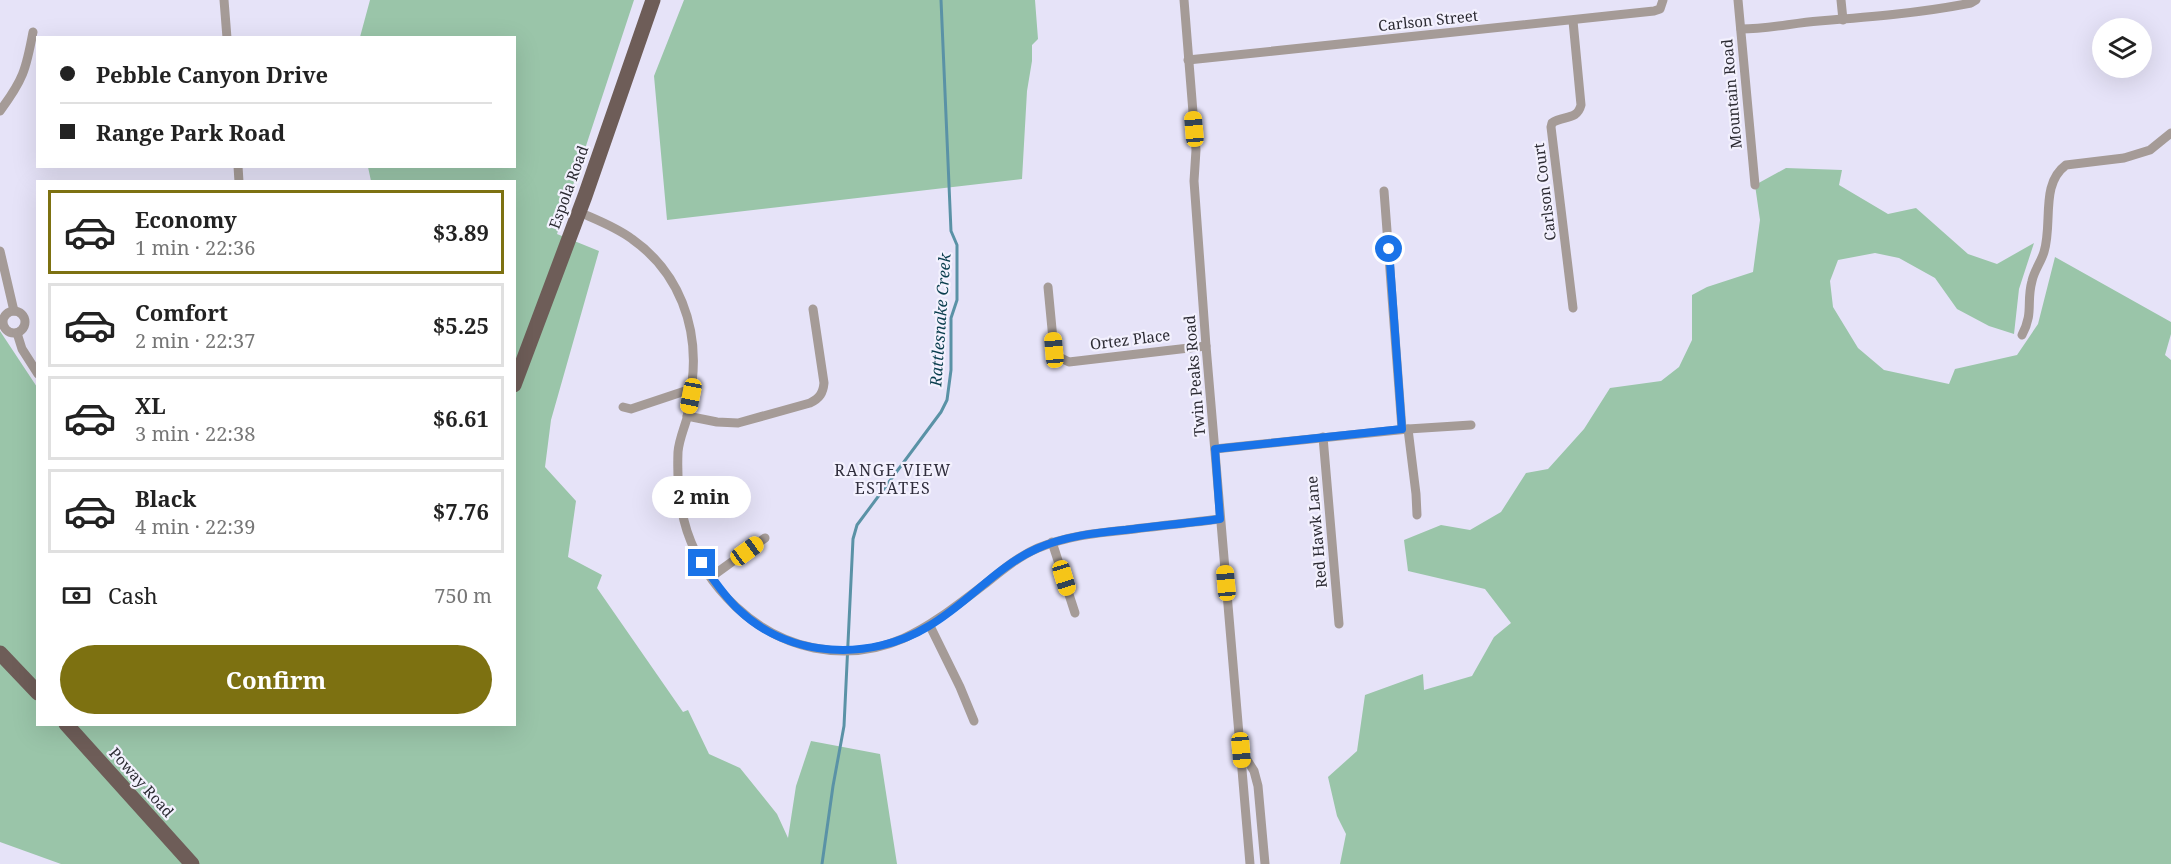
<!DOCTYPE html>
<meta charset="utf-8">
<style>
:root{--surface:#fff;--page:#f6f6f6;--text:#222;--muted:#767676;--line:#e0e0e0;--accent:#7d7111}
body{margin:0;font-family:"Noto Serif",serif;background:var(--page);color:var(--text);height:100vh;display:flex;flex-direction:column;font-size:22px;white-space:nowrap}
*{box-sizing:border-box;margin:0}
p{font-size:20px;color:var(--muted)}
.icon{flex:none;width:33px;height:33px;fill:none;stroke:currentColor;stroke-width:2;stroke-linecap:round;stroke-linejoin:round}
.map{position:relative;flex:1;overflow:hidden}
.side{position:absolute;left:36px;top:180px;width:480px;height:546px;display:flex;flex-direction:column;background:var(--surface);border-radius:0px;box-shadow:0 6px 24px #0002}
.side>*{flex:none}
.top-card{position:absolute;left:36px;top:36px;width:480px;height:132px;border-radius:0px;box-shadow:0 6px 24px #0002;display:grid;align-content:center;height:132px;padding:0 24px;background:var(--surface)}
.controls{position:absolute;left:2092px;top:18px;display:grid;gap:12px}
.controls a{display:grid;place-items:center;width:60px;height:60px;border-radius:50%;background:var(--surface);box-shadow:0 6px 24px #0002;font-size:30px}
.end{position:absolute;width:27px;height:27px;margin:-14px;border:8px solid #1a73e8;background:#fff;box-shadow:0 0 0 3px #fff}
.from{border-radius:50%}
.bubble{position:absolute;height:42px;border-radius:21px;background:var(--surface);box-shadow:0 6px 24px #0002;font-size:20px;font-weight:700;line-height:42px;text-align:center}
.car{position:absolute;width:18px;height:36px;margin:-18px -9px;border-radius:8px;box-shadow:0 0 4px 2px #0007;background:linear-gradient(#f5c518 24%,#345 0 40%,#f5c518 0 76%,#345 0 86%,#f5c518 0)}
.top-card b{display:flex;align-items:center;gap:21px;height:57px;font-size:22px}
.top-card b+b{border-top:2px solid var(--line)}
.top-card i{width:15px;height:15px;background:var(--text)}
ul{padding:10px 0 0;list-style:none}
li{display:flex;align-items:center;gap:18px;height:84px;margin:0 12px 9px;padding:0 12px;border:3px solid var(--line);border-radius:0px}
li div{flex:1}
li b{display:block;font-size:22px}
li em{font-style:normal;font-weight:700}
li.current{border-color:var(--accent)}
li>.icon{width:54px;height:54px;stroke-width:1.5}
.pay{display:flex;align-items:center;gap:15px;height:66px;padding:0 24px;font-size:22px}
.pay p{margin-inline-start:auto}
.button{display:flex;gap:12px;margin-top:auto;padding:12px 24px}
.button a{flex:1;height:69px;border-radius:36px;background:var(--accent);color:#fff;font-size:24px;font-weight:700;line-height:69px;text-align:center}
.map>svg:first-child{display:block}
.green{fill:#9ac5a9}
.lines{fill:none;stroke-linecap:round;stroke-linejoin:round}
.stream{stroke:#5a92a6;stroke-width:3}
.minor{stroke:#a59b97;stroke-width:9}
.primary{stroke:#6e5d58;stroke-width:15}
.route{stroke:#1a73e8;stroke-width:8}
.labels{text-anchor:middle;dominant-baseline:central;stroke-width:4.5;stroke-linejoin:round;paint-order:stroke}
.street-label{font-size:15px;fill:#2c2b33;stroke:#f3f1fe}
.water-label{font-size:16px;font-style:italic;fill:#093d4d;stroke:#f3f1fe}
.neighbourhood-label{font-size:16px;letter-spacing:1.5px;fill:#302e3d;stroke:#f3f1fe}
</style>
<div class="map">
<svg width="2171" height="864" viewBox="0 0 2171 864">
<rect width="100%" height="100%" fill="#e6e3f8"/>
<g class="green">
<polygon points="370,0 634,0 557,234 599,251 551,420 545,467 576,501 568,557 602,575 597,588 683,712 688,710 709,754 740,768 777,814 788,838 796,786 811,741 880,754 897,864 61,864 0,842 0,331 37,387 38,724 514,724 514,182 371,181 368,167 514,166 514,38 360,37"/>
<polygon points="684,0 1035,0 1038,39 1032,45 1032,61 1027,91 1022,179 667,220 654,76"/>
<polygon points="1786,168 1842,170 1839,185 1888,214 1916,208 1968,254 1997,264 2034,243 2019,289 2014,334 1989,326 1957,309 1935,278 1899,258 1875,253 1838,260 1830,281 1833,307 1858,348 1884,370 1949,384 1955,369 2017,355 2038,324 2055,257 2171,322 2171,334 2165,355 2171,360 2171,864 1340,864 1346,834 1337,816 1328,777 1357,751 1365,695 1423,674 1424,690 1472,676 1494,637 1511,623 1485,589 1408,571 1404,540 1441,525 1470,530 1501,512 1526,473 1548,469 1584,429 1610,388 1661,381 1679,367 1692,340 1692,295 1707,287 1753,272 1760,220 1755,185"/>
</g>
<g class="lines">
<polyline class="stream" points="822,864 833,786 844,726 853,539 857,525 941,412 947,400 951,370 951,318 957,300 957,245 951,231 941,0"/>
<g class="minor">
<polyline points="224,0 227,38"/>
<polyline points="1184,0 1196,150 1194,181 1206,346 1250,864"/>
<polyline points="1738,0 1755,185"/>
<polyline points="1841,0 1843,20"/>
<path d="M1573 21 1581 105C1577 121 1563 115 1552 123L1551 127 1573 308"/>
<path d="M1741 29C1767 29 1793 23 1819 21 1870 17 1920 13 1971 3L1976 0"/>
<polyline points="1188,60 1654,11 1660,9 1663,0"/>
<path d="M0 111C23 80 26 70 33 32"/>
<polyline points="238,166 239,182"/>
<polyline points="1384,191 1402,429"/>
<path d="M579 212C597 220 616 227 632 239 679 272 699 327 692 383 691 395 689 407 687 418 684 429 679 440 678 452 677 478 679 506 687 531 706 588 755 636 814 648 887 662 930 626 985 584 1001 571 1019 556 1038 548 1067 536 1096 533 1126 530 1157 526 1189 523 1220 519"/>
<polyline points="0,251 14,311"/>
<polyline points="1048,287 1054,350 1057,356 1069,362 1206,346"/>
<circle cx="14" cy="322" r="11"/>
<polyline points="17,333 22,349 38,374"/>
<path d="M2022 335C2034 312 2026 303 2032 281 2034 271 2041 262 2044 252 2053 223 2040 184 2066 165L2124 158 2150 150 2171 133"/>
<polyline points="623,407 631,409 691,389"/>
<path d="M687 416 717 422 738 423 810 403C820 398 823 393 824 383L813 309"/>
<polyline points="1408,429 1416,494 1417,515"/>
<polyline points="1323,437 1339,624"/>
<polyline points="1215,449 1408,429 1471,425"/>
<polyline points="1052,542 1075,613"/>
<polyline points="711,577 765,538"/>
<polyline points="930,626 960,687 974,721"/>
<polyline points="1242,752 1254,771 1258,786 1265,864"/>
</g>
<g class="primary">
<polyline points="514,385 585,196 653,0"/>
<polyline points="0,653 38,693"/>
<polyline points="66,724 192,864"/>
</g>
</g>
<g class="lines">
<path class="route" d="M702 563C713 579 724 596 739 610 789 658 870 662 929 626 967 604 996 567 1036 549 1064 536 1095 533 1125 530 1157 526 1189 523 1220 519L1215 449 1402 429 1389 249"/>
</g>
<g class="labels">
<g class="street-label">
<text transform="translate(1428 20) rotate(-6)">Carlson Street</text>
<text transform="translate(1731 94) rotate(-95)">Mountain Road</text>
<text transform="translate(568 187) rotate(-70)">Espola Road</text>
<text transform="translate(1544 192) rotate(-97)">Carlson Court</text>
<text transform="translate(1130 339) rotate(-7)">Ortez Place</text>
<text transform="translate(1194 376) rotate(-95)">Twin Peaks Road</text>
<text transform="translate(1316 532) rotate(-95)">Red Hawk Lane</text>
<text transform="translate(142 782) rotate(48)">Poway Road</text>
</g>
<g class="water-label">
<text transform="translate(940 320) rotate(-86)">Rattlesnake Creek</text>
</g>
<g class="neighbourhood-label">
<text x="893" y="470">RANGE VIEW<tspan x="893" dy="18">ESTATES</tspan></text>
</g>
</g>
</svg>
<div class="controls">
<a><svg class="icon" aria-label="layers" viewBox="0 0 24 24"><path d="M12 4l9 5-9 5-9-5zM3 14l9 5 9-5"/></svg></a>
</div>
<i class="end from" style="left:1389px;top:249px"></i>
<i class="end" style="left:702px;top:563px"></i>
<div class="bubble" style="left:652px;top:476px;width:99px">2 min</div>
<i class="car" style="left:1194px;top:129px;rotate:355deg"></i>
<i class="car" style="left:1054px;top:350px;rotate:355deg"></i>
<i class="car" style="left:691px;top:396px;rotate:191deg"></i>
<i class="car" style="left:747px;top:551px;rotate:54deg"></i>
<i class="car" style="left:1064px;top:578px;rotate:163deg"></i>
<i class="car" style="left:1226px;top:583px;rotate:355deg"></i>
<i class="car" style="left:1241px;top:750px;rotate:175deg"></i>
<div class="top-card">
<b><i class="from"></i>Pebble Canyon Drive</b>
<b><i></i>Range Park Road</b>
</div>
<section class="side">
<ul>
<li class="current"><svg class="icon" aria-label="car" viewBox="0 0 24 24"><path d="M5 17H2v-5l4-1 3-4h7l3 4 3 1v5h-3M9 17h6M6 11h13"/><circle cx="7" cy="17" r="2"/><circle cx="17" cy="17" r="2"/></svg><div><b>Economy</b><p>1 min · 22:36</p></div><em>$3.89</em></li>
<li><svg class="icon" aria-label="car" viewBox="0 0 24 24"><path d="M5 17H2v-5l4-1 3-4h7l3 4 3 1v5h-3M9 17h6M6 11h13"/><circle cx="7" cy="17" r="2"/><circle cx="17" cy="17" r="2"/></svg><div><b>Comfort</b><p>2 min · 22:37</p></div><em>$5.25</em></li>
<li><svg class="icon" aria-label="car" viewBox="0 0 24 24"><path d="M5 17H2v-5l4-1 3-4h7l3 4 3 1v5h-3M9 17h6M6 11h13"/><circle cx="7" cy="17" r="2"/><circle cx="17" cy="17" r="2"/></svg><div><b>XL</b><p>3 min · 22:38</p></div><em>$6.61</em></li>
<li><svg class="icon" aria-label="car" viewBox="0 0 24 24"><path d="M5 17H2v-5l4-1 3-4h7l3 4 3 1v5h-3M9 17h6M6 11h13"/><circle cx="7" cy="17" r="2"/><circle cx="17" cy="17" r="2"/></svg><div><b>Black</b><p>4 min · 22:39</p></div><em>$7.76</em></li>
</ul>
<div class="pay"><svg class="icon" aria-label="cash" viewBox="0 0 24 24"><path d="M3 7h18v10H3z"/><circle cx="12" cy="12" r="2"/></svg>Cash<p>750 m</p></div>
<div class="button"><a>Confirm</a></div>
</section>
</div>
